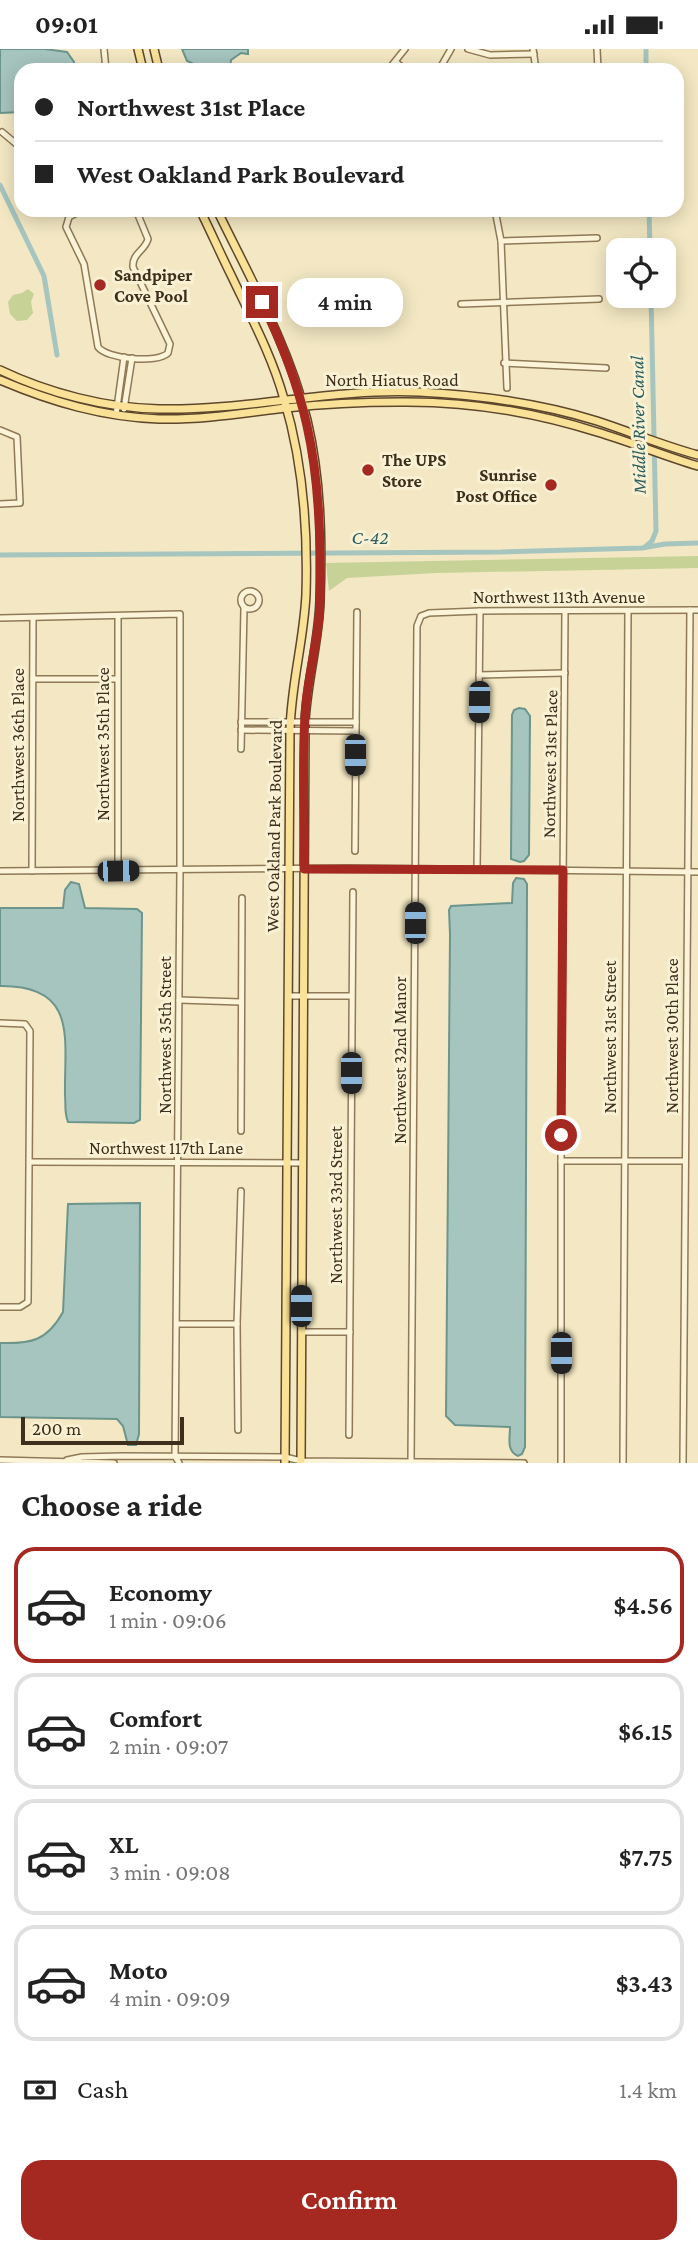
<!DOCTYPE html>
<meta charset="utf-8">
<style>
:root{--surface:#fff;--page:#f2f2f2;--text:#222;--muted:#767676;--line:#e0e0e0;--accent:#a52921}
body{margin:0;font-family:"Crimson Pro",serif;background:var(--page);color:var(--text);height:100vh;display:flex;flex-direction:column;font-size:26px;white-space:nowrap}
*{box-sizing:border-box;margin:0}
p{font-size:23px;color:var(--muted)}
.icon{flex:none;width:38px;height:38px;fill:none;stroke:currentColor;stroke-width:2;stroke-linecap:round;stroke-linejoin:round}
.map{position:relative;height:1414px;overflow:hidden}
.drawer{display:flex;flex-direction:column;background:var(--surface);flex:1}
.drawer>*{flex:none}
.banner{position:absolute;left:14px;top:14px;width:670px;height:154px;border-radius:21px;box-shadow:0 4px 18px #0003;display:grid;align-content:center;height:154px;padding:0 21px;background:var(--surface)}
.fabs{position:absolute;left:606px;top:189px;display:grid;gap:14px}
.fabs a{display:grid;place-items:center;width:70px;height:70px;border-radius:14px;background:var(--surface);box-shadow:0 4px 18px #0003;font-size:35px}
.scale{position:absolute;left:21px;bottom:18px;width:163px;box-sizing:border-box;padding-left:7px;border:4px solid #3e2f1d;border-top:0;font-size:19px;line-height:24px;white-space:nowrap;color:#3e2f1d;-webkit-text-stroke:5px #f9f1d4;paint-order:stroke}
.end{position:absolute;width:32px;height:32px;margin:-16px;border:9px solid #a52921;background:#fff;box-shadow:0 0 0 4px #fff}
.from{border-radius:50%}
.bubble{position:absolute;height:49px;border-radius:21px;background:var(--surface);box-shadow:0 4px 18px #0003;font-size:23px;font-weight:600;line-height:49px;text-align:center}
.car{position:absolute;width:21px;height:42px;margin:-21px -10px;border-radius:9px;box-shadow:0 0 5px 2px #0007;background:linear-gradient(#222 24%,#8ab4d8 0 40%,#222 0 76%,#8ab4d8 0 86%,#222 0)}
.banner b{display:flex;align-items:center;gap:24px;height:66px;font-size:26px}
.banner b+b{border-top:2px solid var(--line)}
.banner i{width:18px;height:18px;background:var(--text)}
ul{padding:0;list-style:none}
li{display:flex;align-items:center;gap:21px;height:116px;margin:0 14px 10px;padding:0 7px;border:4px solid var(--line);border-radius:21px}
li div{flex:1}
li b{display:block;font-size:26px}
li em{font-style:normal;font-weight:600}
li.selected{border-color:var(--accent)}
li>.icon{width:63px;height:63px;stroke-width:1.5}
h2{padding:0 21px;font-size:32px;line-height:84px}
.pay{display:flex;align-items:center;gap:18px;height:77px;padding:0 21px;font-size:26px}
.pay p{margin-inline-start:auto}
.action{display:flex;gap:14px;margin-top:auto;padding:14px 21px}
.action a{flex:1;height:80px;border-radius:21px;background:var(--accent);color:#fff;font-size:28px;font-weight:600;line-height:80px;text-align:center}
.status{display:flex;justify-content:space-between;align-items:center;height:49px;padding:0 35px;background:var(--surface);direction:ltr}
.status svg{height:19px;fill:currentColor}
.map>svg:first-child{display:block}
.green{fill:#c7d296}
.water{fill:#a6c5be;stroke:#6b958d;stroke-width:2}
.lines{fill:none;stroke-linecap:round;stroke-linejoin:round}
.canal{stroke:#a6c5be;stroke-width:5}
.minor-casing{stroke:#8f7957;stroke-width:8}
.major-casing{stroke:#5d462c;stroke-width:10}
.minor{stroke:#fcf4d8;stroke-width:5}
.major{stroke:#f9e298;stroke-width:7}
.route{stroke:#a52921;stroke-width:9}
.poi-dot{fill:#a52921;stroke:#f9f1d4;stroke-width:2.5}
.labels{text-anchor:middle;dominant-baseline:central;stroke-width:6;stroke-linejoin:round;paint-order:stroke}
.poi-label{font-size:18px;font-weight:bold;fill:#3e2f1d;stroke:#f9f1d4;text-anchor:start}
.street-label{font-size:18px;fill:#3e2f1d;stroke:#f9f1d4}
.water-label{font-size:19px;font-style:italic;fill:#2b5f5f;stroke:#f9f1d4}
</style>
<div class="status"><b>09:01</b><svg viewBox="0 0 49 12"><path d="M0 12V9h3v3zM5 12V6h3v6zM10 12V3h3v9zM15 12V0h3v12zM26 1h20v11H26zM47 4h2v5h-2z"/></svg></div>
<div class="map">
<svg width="698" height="1414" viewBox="0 0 698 1414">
<rect width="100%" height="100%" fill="#f3e8c3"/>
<g class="green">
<polygon points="28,240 34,245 31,253 33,264 27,271 17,272 10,265 8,253 13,246 22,244"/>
<polygon points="698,507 698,519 436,524 347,529 329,542 326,514"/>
</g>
<g class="water">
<polygon points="0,0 45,0 67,3 74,13 76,21 21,21 21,63 0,64"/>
<polygon points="182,0 248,0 248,5 241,4 231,11 230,21 207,21 187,12"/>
<polygon points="519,659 525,660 530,667 529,806 524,812 520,813 511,810 512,666 514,661"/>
<path d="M516 829 524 830 527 835 525 1398 522 1405 518 1407C506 1402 510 1389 510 1378L455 1376 446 1367 450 885 449 861 451 857 512 854 513 834Z"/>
<path d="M71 833 79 835 85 859 137 860 142 864 140 1071 134 1074 68 1073C64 1063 66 1056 65 1046 64 991 79 936 0 937V859H63L65 841Z"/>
<path d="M140 1154 139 1385 136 1396H128L123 1377 117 1370 0 1368V1294C31 1295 47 1292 63 1263L68 1155Z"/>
</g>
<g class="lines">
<g class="canal">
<polyline points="646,0 646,21"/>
<polyline points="0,136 44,227 57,306"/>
<polyline points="649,161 650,201"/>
<polyline points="645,498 652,492 656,482 651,247"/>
<polyline points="0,506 501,503 642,499 665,495 698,494"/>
</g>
<g class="minor-casing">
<g id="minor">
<polyline points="104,0 106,21"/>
<polyline points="468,0 490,6 534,5"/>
<polyline points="533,0 536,21"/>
<polyline points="597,0 598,21"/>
<polyline points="396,13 405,21"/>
<polyline points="388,21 405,0"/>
<polyline points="439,21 451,0"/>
<polyline points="2,83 21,99"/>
<path d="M82 161 69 168 66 178 84 215 98 298C107 310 157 315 168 304L170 295 133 218C132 204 145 202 148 190L136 161"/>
<polyline points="495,161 501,192 507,339"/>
<polyline points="203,167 215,161"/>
<polyline points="501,192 597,189"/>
<polyline points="461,255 599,250"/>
<polyline points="504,314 606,319"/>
<polyline points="124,360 132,309"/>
<polyline points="116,366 124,308"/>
<polyline points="0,381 17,388 20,454 0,455"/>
<circle cx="250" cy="551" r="9"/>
<polyline points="0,569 180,565 180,821 175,1407 179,1414"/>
<polyline points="479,626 565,624"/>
<polyline points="33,630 117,630"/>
<polyline points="241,673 356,673"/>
<polyline points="241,681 355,682"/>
<polyline points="241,700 244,559"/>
<polyline points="355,802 357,563"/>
<polyline points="477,821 480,562"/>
<polyline points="0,822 347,819 698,823"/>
<polyline points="32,822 33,569"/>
<polyline points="118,822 118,568"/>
<polyline points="289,947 351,947"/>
<polyline points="179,951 241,953"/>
<polyline points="0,974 25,975 30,982 28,1253 20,1258 0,1258"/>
<polyline points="241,1082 242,849"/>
<polyline points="561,1112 685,1112"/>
<polyline points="30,1113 302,1114"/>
<polyline points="177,1275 237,1275"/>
<polyline points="301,1283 350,1283"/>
<polyline points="238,1381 237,1275 241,1142"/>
<polyline points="349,1386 353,843"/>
<polyline points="0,1411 114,1414"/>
<polyline points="67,1411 82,1408 122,1407 285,1408 301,1412 524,1414"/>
<polyline points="411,1413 417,577 421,567 429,564 480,562 698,561"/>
<polyline points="561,1414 561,1112 565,562"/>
<polyline points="623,1414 628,562"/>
<polyline points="683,1414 690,561"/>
</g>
</g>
<g class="major-casing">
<g id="major">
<polyline points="138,0 143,21"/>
<polyline points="154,0 159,21"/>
<path d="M200 161C211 183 221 206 232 228 251 268 272 307 284 350 303 413 308 479 306 545 304 591 291 635 290 682L285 1414"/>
<path d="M217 161C250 229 289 297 307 371 321 430 322 491 320 551 319 592 307 632 305 673L301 1414"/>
<path d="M0 321C48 344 106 359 159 360 246 362 332 339 419 343 479 346 539 354 597 372 631 383 664 397 698 406"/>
<path d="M0 331C52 353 103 368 159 370 202 371 244 364 286 359 323 355 361 353 398 353 464 352 534 363 597 383 631 393 664 407 698 417"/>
</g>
</g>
<use href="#minor" class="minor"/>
<use href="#major" class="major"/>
</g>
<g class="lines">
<path class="route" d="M262 253C305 341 319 408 320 505 320 527 321 548 319 569 316 598 309 625 306 654 301 708 305 765 304 820L563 821 561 1086"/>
</g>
<g class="poi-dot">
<circle cx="100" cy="236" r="7"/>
<circle cx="368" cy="421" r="7"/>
<circle cx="551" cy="436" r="7"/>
</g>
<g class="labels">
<g class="poi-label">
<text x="114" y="226">Sandpiper<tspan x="114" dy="21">Cove Pool</tspan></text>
<text x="382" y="411">The UPS<tspan x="382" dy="21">Store</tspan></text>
<text x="537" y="426" text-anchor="end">Sunrise<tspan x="537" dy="21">Post Office</tspan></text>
</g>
<g class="street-label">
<text x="392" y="331">North Hiatus Road</text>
<text x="559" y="548">Northwest 113th Avenue</text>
<text transform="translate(103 695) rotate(-90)">Northwest 35th Place</text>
<text transform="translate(18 696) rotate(-90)">Northwest 36th Place</text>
<text transform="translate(550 715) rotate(-89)">Northwest 31st Place</text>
<text transform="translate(274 777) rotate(-89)">West Oakland Park Boulevard</text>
<text transform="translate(165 986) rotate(-90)">Northwest 35th Street</text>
<text transform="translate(672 987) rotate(-90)">Northwest 30th Place</text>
<text transform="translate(610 988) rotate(-90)">Northwest 31st Street</text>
<text transform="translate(400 1011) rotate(-90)">Northwest 32nd Manor</text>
<text x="166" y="1099">Northwest 117th Lane</text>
<text transform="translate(336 1156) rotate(-90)">Northwest 33rd Street</text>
</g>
<g class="water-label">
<text transform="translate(638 376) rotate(-91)">Middle River Canal</text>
<text x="370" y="488">C-42</text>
</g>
</g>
</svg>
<div class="fabs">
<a><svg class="icon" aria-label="locate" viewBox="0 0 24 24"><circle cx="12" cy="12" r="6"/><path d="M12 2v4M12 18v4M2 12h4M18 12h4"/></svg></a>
</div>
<div class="scale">200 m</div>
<i class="end from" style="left:561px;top:1086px"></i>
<i class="end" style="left:262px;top:253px"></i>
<div class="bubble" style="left:287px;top:229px;width:116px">4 min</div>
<i class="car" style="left:479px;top:653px;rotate:181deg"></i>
<i class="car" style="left:355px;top:706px;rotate:180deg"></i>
<i class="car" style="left:118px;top:822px;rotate:89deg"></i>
<i class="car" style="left:415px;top:874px;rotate:0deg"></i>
<i class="car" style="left:351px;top:1024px;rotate:180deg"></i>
<i class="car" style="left:301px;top:1257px;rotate:0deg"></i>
<i class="car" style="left:561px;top:1304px;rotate:180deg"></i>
<div class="banner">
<b><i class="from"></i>Northwest 31st Place</b>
<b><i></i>West Oakland Park Boulevard</b>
</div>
</div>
<section class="drawer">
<h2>Choose a ride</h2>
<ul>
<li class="selected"><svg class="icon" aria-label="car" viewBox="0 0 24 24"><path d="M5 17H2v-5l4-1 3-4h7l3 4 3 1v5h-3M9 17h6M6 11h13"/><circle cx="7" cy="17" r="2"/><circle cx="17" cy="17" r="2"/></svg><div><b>Economy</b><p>1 min · 09:06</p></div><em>$4.56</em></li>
<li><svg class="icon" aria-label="car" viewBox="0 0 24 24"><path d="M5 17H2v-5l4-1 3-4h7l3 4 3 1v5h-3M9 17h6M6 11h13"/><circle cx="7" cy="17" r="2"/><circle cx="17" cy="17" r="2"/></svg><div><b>Comfort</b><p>2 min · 09:07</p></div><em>$6.15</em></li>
<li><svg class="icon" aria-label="car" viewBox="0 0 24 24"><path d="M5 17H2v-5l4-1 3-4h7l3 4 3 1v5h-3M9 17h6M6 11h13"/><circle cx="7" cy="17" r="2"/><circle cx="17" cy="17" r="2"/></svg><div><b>XL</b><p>3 min · 09:08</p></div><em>$7.75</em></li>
<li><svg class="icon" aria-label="car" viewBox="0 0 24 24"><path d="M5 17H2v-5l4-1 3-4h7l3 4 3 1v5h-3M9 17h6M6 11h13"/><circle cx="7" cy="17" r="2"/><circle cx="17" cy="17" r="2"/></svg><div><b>Moto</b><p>4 min · 09:09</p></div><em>$3.43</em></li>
</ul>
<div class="pay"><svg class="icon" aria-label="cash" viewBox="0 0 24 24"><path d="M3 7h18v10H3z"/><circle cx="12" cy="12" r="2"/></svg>Cash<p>1.4 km</p></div>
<div class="action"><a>Confirm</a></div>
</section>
